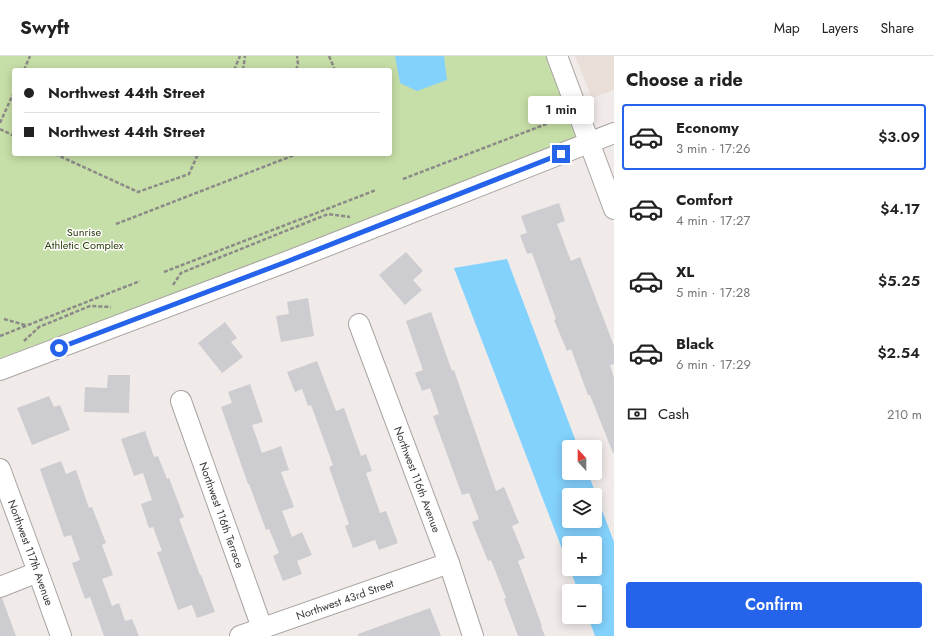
<!DOCTYPE html>
<meta charset="utf-8">
<style>
:root{--surface:#fff;--page:#f6f6f6;--text:#222;--muted:#767676;--line:#e0e0e0;--accent:#2563eb}
body{margin:0;font-family:Jost,sans-serif;background:var(--page);color:var(--text);height:100vh;display:flex;flex-direction:column;font-size:15px;white-space:nowrap}
*{box-sizing:border-box;margin:0}
p{font-size:13px;color:var(--muted)}
.icon{flex:none;width:22px;height:22px;fill:none;stroke:currentColor;stroke-width:2;stroke-linecap:round;stroke-linejoin:round}
.map{position:relative;flex:1;overflow:hidden}
.side{display:flex;flex-direction:column;background:var(--surface);width:320px}
.side>*{flex:none}
.top-card{position:absolute;left:12px;top:12px;width:380px;height:88px;border-radius:4px;box-shadow:0 2px 10px #0003;display:grid;align-content:center;height:88px;padding:0 12px;background:var(--surface)}
.needle{width:26px;rotate:339deg}
.tools{position:absolute;left:562px;top:384px;display:grid;gap:8px}
.tools a{display:grid;place-items:center;width:40px;height:40px;border-radius:4px;background:var(--surface);box-shadow:0 2px 10px #0003;font-size:20px}
.end{position:absolute;width:18px;height:18px;margin:-9px;border:5px solid #2563eb;background:#fff;box-shadow:0 0 0 2px #fff}
.from{border-radius:50%}
.bubble{position:absolute;height:28px;border-radius:4px;background:var(--surface);box-shadow:0 2px 10px #0003;font-size:13px;font-weight:600;line-height:28px;text-align:center}
.top-card b{display:flex;align-items:center;gap:14px;height:38px;font-size:15px}
.top-card b+b{border-top:1px solid var(--line)}
.top-card i{width:10px;height:10px;background:var(--text)}
ul{padding:0;list-style:none}
li{display:flex;align-items:center;gap:12px;height:66px;margin:0 8px 6px;padding:0 4px;border:2px solid transparent;border-radius:4px}
li div{flex:1}
li b{display:block;font-size:15px}
li em{font-style:normal;font-weight:600}
li.on{border-color:var(--accent)}
li>.icon{width:36px;height:36px;stroke-width:1.5}
h2{padding:0 12px;font-size:18px;line-height:48px}
.pay{display:flex;align-items:center;gap:10px;height:44px;padding:0 12px;font-size:15px}
.pay p{margin-inline-start:auto}
.button{display:flex;gap:8px;margin-top:auto;padding:8px 12px}
.button a{flex:1;height:46px;border-radius:4px;background:var(--accent);color:#fff;font-size:16px;font-weight:600;line-height:46px;text-align:center}
header{display:flex;align-items:center;gap:24px;box-sizing:border-box;height:56px;padding:0 20px;background:var(--surface);border-bottom:1px solid var(--line)}
header strong{font-size:19px}
nav{display:flex;gap:22px;margin-inline-start:auto;font-size:14px}
main{display:flex;flex:1;min-height:0}
.map>svg:first-child{display:block}
.built{fill:#eaded8}
.green{fill:#c6dea7;fill-rule:evenodd}
.water{fill:#83d1fd;fill-rule:evenodd}
.building{fill:#cdccd0}
.lines{fill:none;stroke-linecap:round;stroke-linejoin:round}
.minor-casing{stroke:#a8a4a2;stroke-width:22}
.path{stroke:#8c8a88;stroke-width:2.5;stroke-dasharray:4 2;stroke-linecap:butt}
.minor{stroke:#fff;stroke-width:20}
.route{stroke:#2563eb;stroke-width:5}
.labels{text-anchor:middle;dominant-baseline:central;stroke-width:3;stroke-linejoin:round;paint-order:stroke}
.park-label{font-size:11px;fill:#2a3c08;stroke:#fff}
.street-label{font-size:11px;fill:#393837;stroke:#fff}
</style>
<header>
<strong>Swyft</strong>
<nav><a>Map</a><a>Layers</a><a>Share</a></nav>
</header>
<main>
<div class="map">
<svg width="614" height="580" viewBox="0 0 614 580">
<rect width="100%" height="100%" fill="#f0ebe9"/>
<polygon class="built" points="575,0 614,0 614,34 592,42"/>
<path class="green" d="M0 0H556L589 87 0 302ZM14 14H390V98H14Z"/>
<g class="water">
<polygon points="395,0 444,0 447,24 417,35 400,27"/>
<path d="M507 203 578 391H569V417H588L614 486V580H595L588 561H595V535H578L570 513H595V487H569V511L454 212ZM569 439H595V465H569Z"/>
</g>
<g class="building">
<polygon points="559,147 565,165 557,168 571,205 580,201 614,290 614,308 610,309 614,322 614,397 613,397 590,339 588,339 571,293 567,295 554,264 556,263 532,197 527,198 520,179 527,177 521,160"/>
<polygon points="406,196 423,215 413,224 422,234 405,249 379,219"/>
<polygon points="308,242 314,280 281,286 276,260 289,258 287,246"/>
<polygon points="431,256 452,315 454,314 496,435 504,431 519,467 512,470 525,502 518,505 542,570 541,570 545,580 518,580 504,543 506,542 491,504 488,505 472,466 479,463 469,437 462,439 433,360 439,358 430,332 422,335 415,317 423,314 406,265"/>
<polygon points="225,266 237,282 231,286 243,301 222,317 198,287"/>
<polygon points="317,305 336,355 344,352 361,400 366,398 372,415 366,417 380,457 386,455 398,487 379,494 375,484 353,492 345,470 349,468 329,411 333,409 311,349 308,350 302,333 295,336 287,316"/>
<polygon points="108,319 130,319 129,357 84,356 85,331 107,332"/>
<polygon points="250,328 263,366 252,369 262,397 281,390 289,414 281,416 294,451 282,455 292,481 302,476 312,499 297,505 302,518 283,525 273,500 279,497 269,473 266,474 249,428 248,428 221,351 232,347 228,336"/>
<polygon points="49,340 54,351 60,349 70,374 32,389 17,352"/>
<polygon points="145,375 154,401 158,400 167,423 169,422 184,461 179,463 200,519 201,519 215,556 197,562 192,549 178,554 157,496 162,495 153,471 149,472 141,448 152,444 143,417 134,420 121,383"/>
<polygon points="61,405 66,418 76,414 89,452 92,451 106,487 102,489 113,519 102,523 112,550 119,547 125,565 132,563 139,580 104,580 90,541 85,543 72,507 80,504 71,479 64,481 40,413"/>
<polygon points="0,542 2,542 16,580 0,580"/>
<polygon points="430,552 441,580 358,580 358,578"/>
</g>
<g class="lines">
<g class="minor-casing">
<g id="minor">
<polyline points="557,0 614,153"/>
<path id="s1" d="M359 268 449 507 473 580"/>
<polyline points="0,314 286,206 614,77"/>
<path id="s2" d="M181 345 262 572"/>
<path id="s3" d="M0 413 38 516 61 580"/>
<polyline points="0,531 38,516"/>
<path id="s4" d="M240 580 449 507"/>
</g>
</g>
<g class="path">
<polyline points="329,0 335,14"/>
<polyline points="24,14 30,0"/>
<polyline points="234,14 240,0"/>
<polyline points="243,14 245,0"/>
<polyline points="296,14 298,8 297,0"/>
<polyline points="0,67 14,36"/>
<polyline points="0,73 14,80"/>
<polyline points="55,98 138,136 189,118 198,98"/>
<polyline points="403,123 562,62"/>
<polyline points="116,168 297,98"/>
<polyline points="164,216 376,134"/>
<polyline points="173,229 181,217 328,158 350,161"/>
<polyline points="4,263 25,269"/>
<polyline points="0,280 140,225"/>
<polyline points="24,285 39,271 90,250 111,251"/>
</g>
<use href="#minor" class="minor"/>
</g>
<g class="lines">
<polyline class="route" points="59,292 286,206 561,98"/>
</g>
<g class="labels">
<g class="park-label">
<text x="84" y="176">Sunrise<tspan x="84" dy="13">Athletic Complex</tspan></text>
</g>
<g class="street-label">
<text stroke="none"><textPath href="#s1" startOffset="166">Northwest 116th Avenue</textPath></text>
<text stroke="none"><textPath href="#s2" startOffset="121">Northwest 116th Terrace</textPath></text>
<text stroke="none"><textPath href="#s3" startOffset="89">Northwest 117th Avenue</textPath></text>
<text stroke="none"><textPath href="#s4" startOffset="111">Northwest 43rd Street</textPath></text>
</g>
</g>
</svg>
<div class="tools">
<a><svg class="needle" viewBox="-14 -14 28 28"><path d="M0-13l5 13h-10z" fill="#e53935"/><path d="M0 13l5-13h-10z" fill="#767676"/></svg></a>
<a><svg class="icon" aria-label="layers" viewBox="0 0 24 24"><path d="M12 4l9 5-9 5-9-5zM3 14l9 5 9-5"/></svg></a>
<a>+</a>
<a>−</a>
</div>
<i class="end from" style="left:59px;top:292px"></i>
<i class="end" style="left:561px;top:98px"></i>
<div class="bubble" style="left:528px;top:40px;width:66px">1 min</div>
<div class="top-card">
<b><i class="from"></i>Northwest 44th Street</b>
<b><i></i>Northwest 44th Street</b>
</div>
</div>
<section class="side">
<h2>Choose a ride</h2>
<ul>
<li class="on"><svg class="icon" aria-label="car" viewBox="0 0 24 24"><path d="M5 17H2v-5l4-1 3-4h7l3 4 3 1v5h-3M9 17h6M6 11h13"/><circle cx="7" cy="17" r="2"/><circle cx="17" cy="17" r="2"/></svg><div><b>Economy</b><p>3 min · 17:26</p></div><em>$3.09</em></li>
<li><svg class="icon" aria-label="car" viewBox="0 0 24 24"><path d="M5 17H2v-5l4-1 3-4h7l3 4 3 1v5h-3M9 17h6M6 11h13"/><circle cx="7" cy="17" r="2"/><circle cx="17" cy="17" r="2"/></svg><div><b>Comfort</b><p>4 min · 17:27</p></div><em>$4.17</em></li>
<li><svg class="icon" aria-label="car" viewBox="0 0 24 24"><path d="M5 17H2v-5l4-1 3-4h7l3 4 3 1v5h-3M9 17h6M6 11h13"/><circle cx="7" cy="17" r="2"/><circle cx="17" cy="17" r="2"/></svg><div><b>XL</b><p>5 min · 17:28</p></div><em>$5.25</em></li>
<li><svg class="icon" aria-label="car" viewBox="0 0 24 24"><path d="M5 17H2v-5l4-1 3-4h7l3 4 3 1v5h-3M9 17h6M6 11h13"/><circle cx="7" cy="17" r="2"/><circle cx="17" cy="17" r="2"/></svg><div><b>Black</b><p>6 min · 17:29</p></div><em>$2.54</em></li>
</ul>
<div class="pay"><svg class="icon" aria-label="cash" viewBox="0 0 24 24"><path d="M3 7h18v10H3z"/><circle cx="12" cy="12" r="2"/></svg>Cash<p>210 m</p></div>
<div class="button"><a>Confirm</a></div>
</section>
</main>
